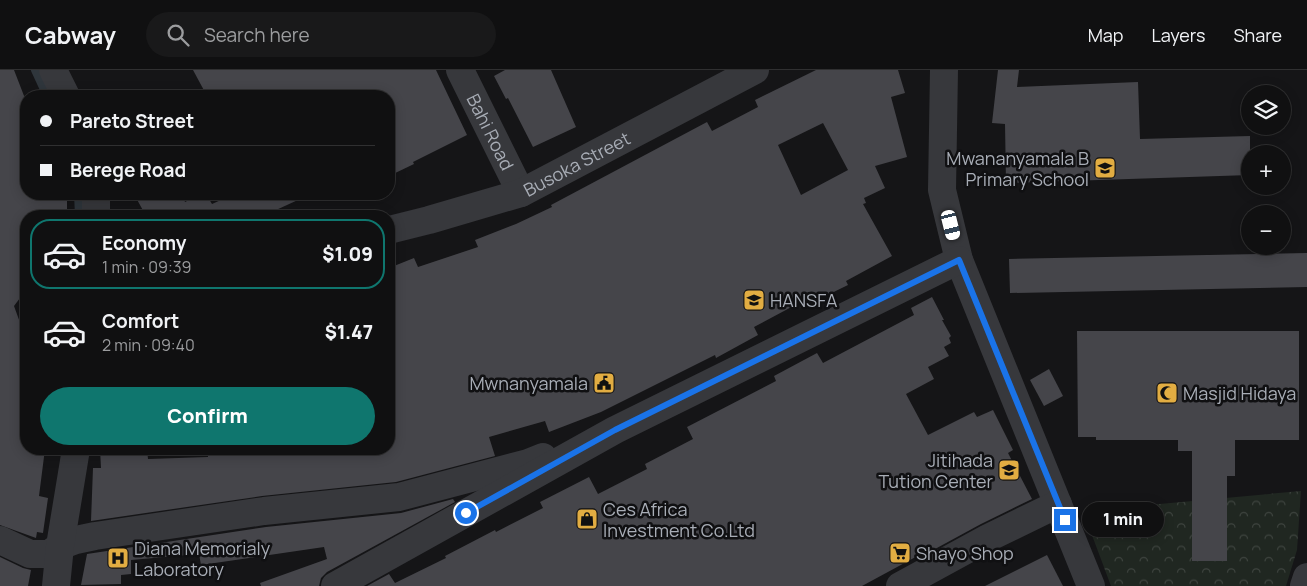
<!DOCTYPE html>
<meta charset="utf-8">
<style>
:root{--surface:#101011;--page:#19191a;--text:#f1f3f6;--muted:#9c9d9f;--line:#303031;--accent:#0f766e}
body{margin:0;font-family:Manrope,sans-serif;background:var(--page);color:var(--text);height:100vh;display:flex;flex-direction:column;font-size:19px;white-space:nowrap}
*{box-sizing:border-box;margin:0}
p{font-size:16px;color:var(--muted)}
.icon{flex:none;width:28px;height:28px;fill:none;stroke:currentColor;stroke-width:2;stroke-linecap:round;stroke-linejoin:round}
.map{position:relative;flex:1;overflow:hidden}
.drawer{position:absolute;left:20px;top:140px;width:375px;height:245px;display:flex;flex-direction:column;background:var(--surface);border-radius:20px;box-shadow:0 2px 12px #0003,0 0 0 1px var(--line)}
.drawer>*{flex:none}
.top-card{position:absolute;left:20px;top:20px;width:375px;height:110px;border-radius:20px;box-shadow:0 2px 12px #0003,0 0 0 1px var(--line);display:grid;align-content:center;height:110px;padding:0 20px;background:var(--surface)}
.tools{position:absolute;left:1241px;top:15px;display:grid;gap:10px}
.tools a{display:grid;place-items:center;width:50px;height:50px;border-radius:50%;background:var(--surface);box-shadow:0 2px 12px #0003,0 0 0 1px var(--line);font-size:25px}
.end{position:absolute;width:22px;height:22px;margin:-11px;border:6px solid #1a73e8;background:#fff;box-shadow:0 0 0 2px #fff}
.from{border-radius:50%}
.bubble{position:absolute;height:35px;border-radius:18px;background:var(--surface);box-shadow:0 2px 12px #0003,0 0 0 1px var(--line);font-size:16px;font-weight:800;line-height:35px;text-align:center}
.car{position:absolute;width:15px;height:30px;margin:-15px -8px;border-radius:6px;box-shadow:0 0 4px 1px #0007;background:linear-gradient(#fff 24%,#345 0 40%,#fff 0 76%,#345 0 86%,#fff 0)}
.top-card b{display:flex;align-items:center;gap:18px;height:48px;font-size:19px}
.top-card b+b{border-top:1px solid var(--line)}
.top-card i{width:12px;height:12px;background:var(--text)}
ul{padding:9px 0 0;list-style:none}
li{display:flex;align-items:center;gap:15px;height:70px;margin:0 10px 8px;padding:0 10px;border:2px solid transparent;border-radius:20px}
li div{flex:1}
li b{display:block;font-size:19px}
li em{font-style:normal;font-weight:800}
li.current{border-color:var(--accent)}
li>.icon{width:45px;height:45px;stroke-width:1.5}
.button{display:flex;gap:10px;margin-top:auto;padding:10px 20px}
.button a{flex:1;height:58px;border-radius:30px;background:var(--accent);color:#fff;font-size:20px;font-weight:800;line-height:58px;text-align:center}
header{display:flex;align-items:center;gap:30px;box-sizing:border-box;height:70px;padding:0 25px;background:var(--surface);border-bottom:1px solid var(--line)}
header strong{font-size:24px}
nav{display:flex;gap:28px;margin-inline-start:auto;font-size:18px}
.search{width:350px;height:45px;background:var(--page);display:flex;align-items:center;gap:12px;box-sizing:border-box;padding:0 18px;border-radius:28px;color:var(--muted);font-size:19px}
.map>svg:first-child{display:block}
.park{fill:url(#park-crowns)}
.lines{fill:none;stroke-linecap:round;stroke-linejoin:round}
.stream{stroke:#2f363c;stroke-width:8}
.building{fill:#45454a;fill-rule:evenodd}
.minor{stroke:#37383c;stroke-width:28}
.route{stroke:#1a73e8;stroke-width:6}
.labels{text-anchor:middle;dominant-baseline:central;stroke-width:5;stroke-linejoin:round;paint-order:stroke}
.street-label{font-size:18px;fill:#a8adb6;stroke:#101012}
.poi-label{font-size:18px;fill:#a8adb6;stroke:#101012;text-anchor:start}
</style>
<header>
<strong>Cabway</strong>
<div class="search"><svg class="icon" aria-label="search" viewBox="0 0 24 24"><circle cx="10" cy="10" r="6"/><path d="M15 15l6 6"/></svg>Search here</div>
<nav><a>Map</a><a>Layers</a><a>Share</a></nav>
</header>
<div class="map">
<svg width="1307" height="516" viewBox="0 0 1307 516">
<defs>
<pattern id="park-crowns" width="20" height="18" patternUnits="userSpaceOnUse" patternTransform="scale(1.25)"><rect width="20" height="18" fill="#202721"/><path d="M2 6a3 3 0 1 1 6 0M12 15a3 3 0 1 1 6 0" fill="none" stroke="#3e443f"/></pattern>
</defs>
<rect width="100%" height="100%" fill="#151517"/>
<polygon class="park" points="1301,421 1297,480 1286,516 1111,516 1083,441"/>
<g class="lines">
<g class="stream">
<polyline points="35,0 47,26"/>
<polyline points="78,124 79,146"/>
</g>
</g>
<g class="building">
<polygon points="0,0 14,0 26,31 26,124 67,124 67,146 26,146 26,220 14,236 26,269 26,379 45,379 39,426 48,428 43,463 37,462 36,468 0,455"/>
<polygon points="193,0 436,0 467,65 413,92 414,94 389,106 389,26 207,26"/>
<polygon points="505,0 551,0 576,57 533,77 508,28 506,29 494,6"/>
<path d="M816 0H898L905 23 891 27 907 87 875 96 885 118 864 128 866 133 863 134 892 186 846 211 848 215 801 238 799 233 754 257 758 265 716 288 715 285 601 342 549 362 545 351 489 367 495 386 396 412 262 426 91 451 93 398H101L100 379H147L148 389 208 387V379H389V198L414 188 418 197 478 177 475 170 516 154 552 137 551 135 707 52 712 61 758 37 755 30ZM823 53 848 100 801 125 778 75Z"/>
<polygon points="998,0 1019,0 1017,17 1138,12 1140,69 1250,66 1250,105 1006,113 1005,54 992,53"/>
<polygon points="134,124 182,124 185,132 201,124 206,124 212,134 234,124 311,124 263,146 146,146"/>
<polygon points="1307,183 1307,217 1010,223 1009,189"/>
<polygon points="932,227 944,250 942,250 951,266 949,268 951,273 944,277 949,286 928,297 934,309 906,324 928,365 974,342 977,347 993,340 1013,380 1008,383 1032,429 981,454 924,485 923,483 862,516 367,516 389,504 395,513 446,488 445,486 495,460 496,462 543,438 540,432 589,407 598,424 647,399 645,394 693,369 687,357 776,311 774,306 817,283 823,293 914,245 911,238"/>
<polygon points="1077,261 1299,261 1299,370 1235,370 1235,406 1227,406 1227,491 1192,491 1192,381 1178,381 1178,370 1096,370 1096,367 1078,367"/>
<polygon points="1049,299 1063,326 1044,336 1030,310"/>
<polygon points="453,429 455,432 327,502 321,508 319,516 261,516 260,513 327,489 324,477 201,495 199,484 131,490 131,504 121,505 121,514 81,515 87,484 266,457 401,443"/>
<polygon points="1047,485 1063,516 985,516"/>
<polygon points="0,487 23,498 31,500 28,516 0,516"/>
</g>
<g class="lines">
<g class="minor">
<polyline points="53,0 66,26"/>
<path id="s1" d="M460 0 521 123"/>
<polyline points="944,0 942,120 959,190 1091,516"/>
<polyline points="96,124 96,146"/>
<path id="s2" d="M389 160 429 150 521 123 755 0"/>
<polyline points="0,470 30,484 49,484 60,476 76,470 95,466 264,441 399,427 528,393 543,387"/>
<polyline points="56,516 60,476 76,379"/>
<polyline points="335,516 615,360 959,190"/>
<polyline points="900,516 988,468 1058,434"/>
<polyline points="1304,516 1307,507"/>
</g>
</g>
<g class="lines">
<polyline class="route" points="466,443 615,360 959,190 1065,450"/>
</g>
<defs>
<g id="school-square" transform="scale(1.125)"><rect x="-9" y="-9" width="18" height="18" rx="4" fill="#e2ad42" stroke="#101012"/><path d="M0-5L7-2L0 1L-7-2ZM-4 1L0 2.5L4 1V4Q0 6-4 4Z" fill="#111"/></g>
<g id="civic-square" transform="scale(1.125)"><rect x="-9" y="-9" width="18" height="18" rx="4" fill="#e2ad42" stroke="#101012"/><path d="M-.6-6.5H3V-4.5H.6V-3L4-1V1h2V6H-6V1h2V-1L-.6-3ZM-1.2 2.5V6h2.4V2.5Z" fill="#111"/></g>
<g id="mosque-square" transform="scale(1.125)"><rect x="-9" y="-9" width="18" height="18" rx="4" fill="#e2ad42" stroke="#101012"/><path d="M3.5-4.9A6 6 0 1 0 3.5 4.9A5 5 0 1 1 3.5-4.9Z" fill="#111"/></g>
<g id="shop-square" transform="scale(1.125)"><rect x="-9" y="-9" width="18" height="18" rx="4" fill="#e2ad42" stroke="#101012"/><path d="M-5-2.5h2.3a2.7 3.5 0 0 1 5.4 0H5L5.5 6h-11ZM-1.5-2.5h3a1.5 2.3 0 0 0-3 0Z" fill="#111"/></g>
<g id="supermarket-square" transform="scale(1.125)"><rect x="-9" y="-9" width="18" height="18" rx="4" fill="#e2ad42" stroke="#101012"/><path d="M-6-5.5h2.5l.6 2H6L4.5 2H-2.5L-4.4-4H-6ZM-1.5 3.2a1.3 1.3 0 1 0 .1 0ZM3 3.2a1.3 1.3 0 1 0 .1 0Z" fill="#111"/></g>
<g id="hospital-square" transform="scale(1.125)"><rect x="-9" y="-9" width="18" height="18" rx="4" fill="#e2ad42" stroke="#101012"/><path d="M-5-5h3v3.5h4V-5h3V5h-3V1.5h-4V5h-3Z" fill="#111"/></g>
</defs>
<g fill-rule="evenodd">
<use href="#school-square" x="1105" y="98"/>
<use href="#school-square" x="754" y="230"/>
<use href="#civic-square" x="604" y="313"/>
<use href="#mosque-square" x="1167" y="323"/>
<use href="#school-square" x="1009" y="400"/>
<use href="#shop-square" x="587" y="449"/>
<use href="#supermarket-square" x="900" y="483"/>
<use href="#hospital-square" x="118" y="488"/>
</g>
<g class="labels">
<g class="street-label">
<text stroke="none"><textPath href="#s1" startOffset="69">Bahi Road</textPath></text>
<text stroke="none"><textPath href="#s2" startOffset="200">Busoka Street</textPath></text>
</g>
<g class="poi-label">
<text x="1089" y="88" text-anchor="end">Mwananyamala B<tspan x="1089" dy="21">Primary School</tspan></text>
<text x="770" y="230">HANSFA</text>
<text x="588" y="313" text-anchor="end">Mwnanyamala</text>
<text x="1183" y="323">Masjid Hidaya</text>
<text x="993" y="390" text-anchor="end">Jitihada<tspan x="993" dy="21">Tution Center</tspan></text>
<text x="603" y="439">Ces Africa<tspan x="603" dy="21">Investment Co.Ltd</tspan></text>
<text x="134" y="478">Diana Memorialy<tspan x="134" dy="21">Laboratory</tspan></text>
<text x="916" y="483">Shayo Shop</text>
</g>
</g>
</svg>
<div class="tools">
<a><svg class="icon" aria-label="layers" viewBox="0 0 24 24"><path d="M12 4l9 5-9 5-9-5zM3 14l9 5 9-5"/></svg></a>
<a>+</a>
<a>−</a>
</div>
<i class="end from" style="left:466px;top:443px"></i>
<i class="end" style="left:1065px;top:450px"></i>
<div class="bubble" style="left:1082px;top:432px;width:82px">1 min</div>
<i class="car" style="left:951px;top:155px;rotate:166deg"></i>
<div class="top-card">
<b><i class="from"></i>Pareto Street</b>
<b><i></i>Berege Road</b>
</div>
<section class="drawer">
<ul>
<li class="current"><svg class="icon" aria-label="car" viewBox="0 0 24 24"><path d="M5 17H2v-5l4-1 3-4h7l3 4 3 1v5h-3M9 17h6M6 11h13"/><circle cx="7" cy="17" r="2"/><circle cx="17" cy="17" r="2"/></svg><div><b>Economy</b><p>1 min · 09:39</p></div><em>$1.09</em></li>
<li><svg class="icon" aria-label="car" viewBox="0 0 24 24"><path d="M5 17H2v-5l4-1 3-4h7l3 4 3 1v5h-3M9 17h6M6 11h13"/><circle cx="7" cy="17" r="2"/><circle cx="17" cy="17" r="2"/></svg><div><b>Comfort</b><p>2 min · 09:40</p></div><em>$1.47</em></li>
</ul>
<div class="button"><a>Confirm</a></div>
</section>
</div>
